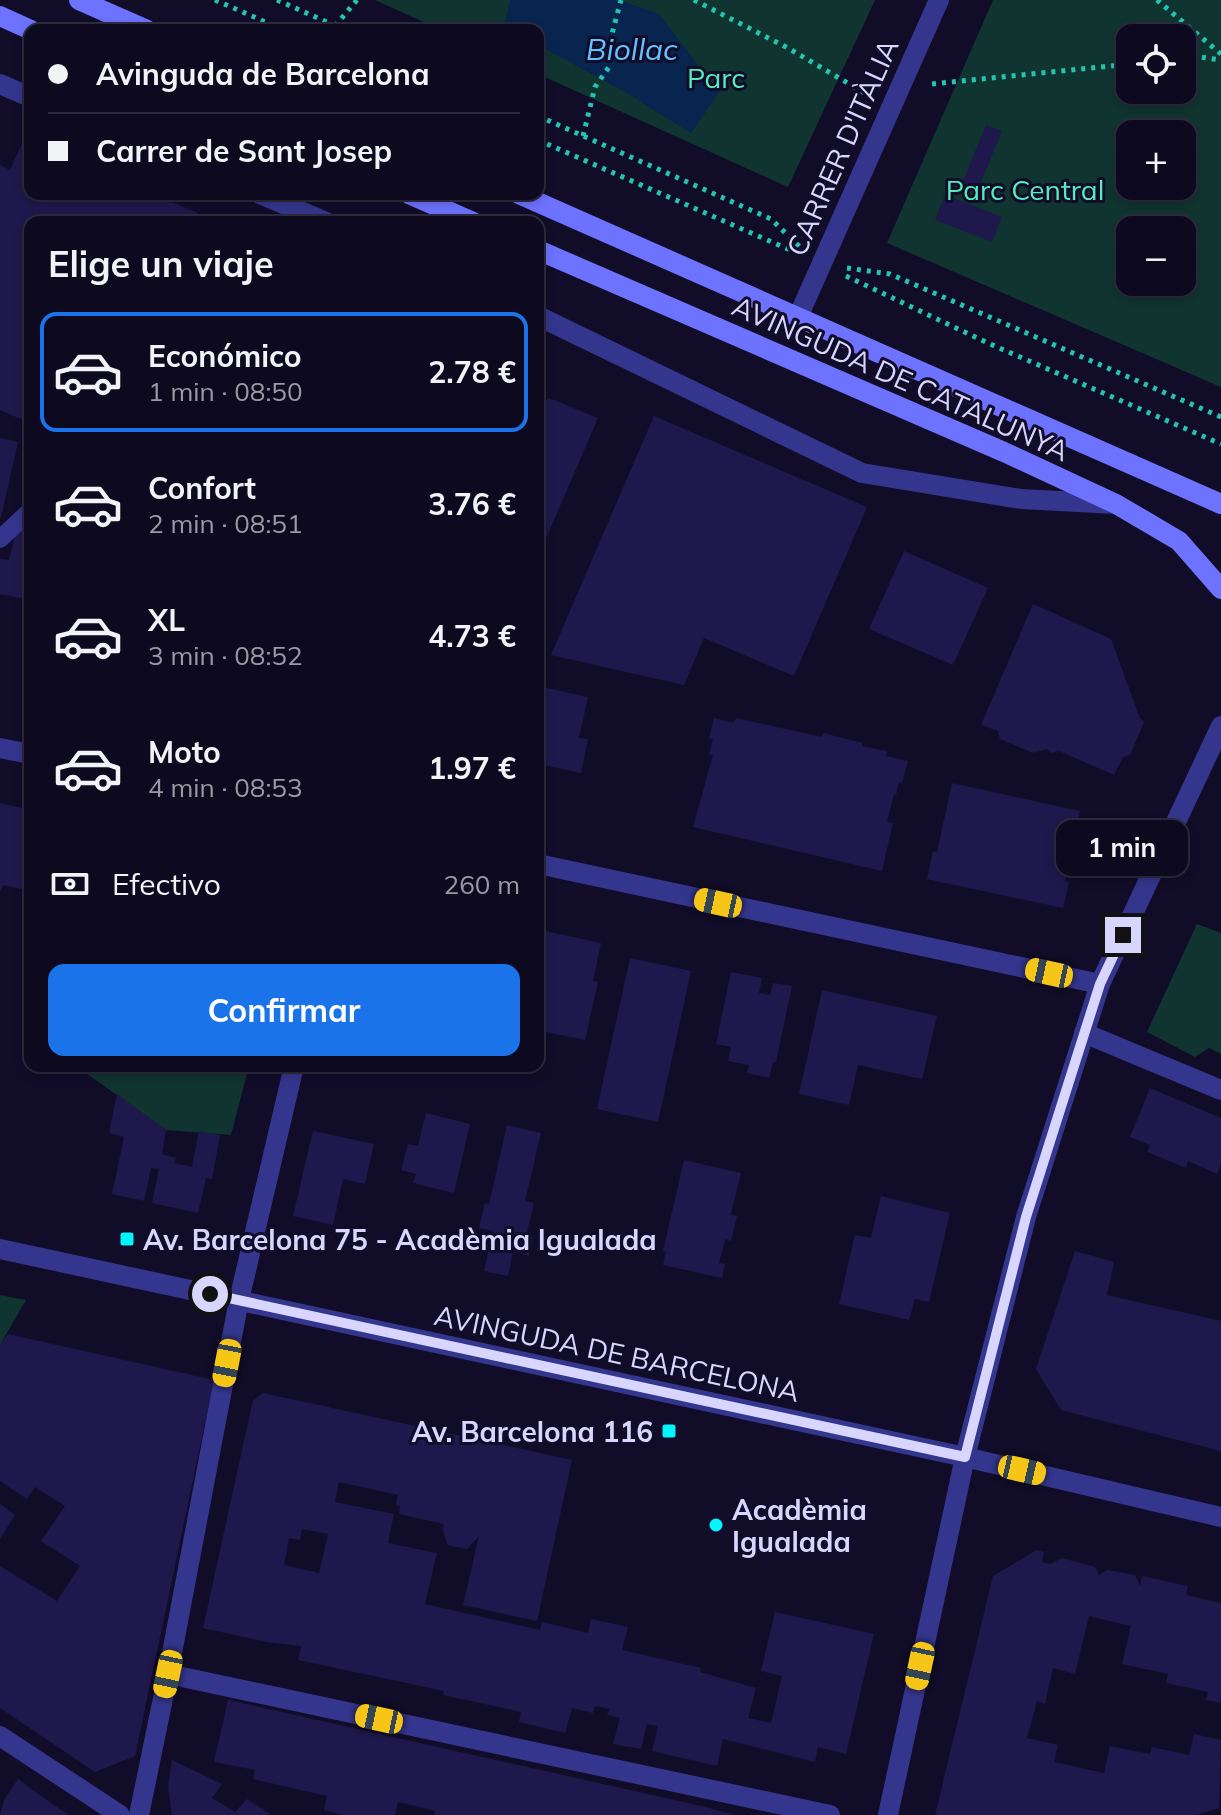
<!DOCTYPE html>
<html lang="es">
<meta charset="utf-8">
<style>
:root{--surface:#0d0a1f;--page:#1b182c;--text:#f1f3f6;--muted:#9a9aa4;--line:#2d2b3d;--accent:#1a73e8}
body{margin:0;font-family:Mulish,sans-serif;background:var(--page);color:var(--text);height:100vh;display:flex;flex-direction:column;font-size:30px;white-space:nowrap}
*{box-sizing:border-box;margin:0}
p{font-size:26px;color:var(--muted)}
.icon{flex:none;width:44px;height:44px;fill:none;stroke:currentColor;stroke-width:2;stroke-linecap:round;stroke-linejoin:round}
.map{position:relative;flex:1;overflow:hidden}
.sheet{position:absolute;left:24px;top:216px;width:520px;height:856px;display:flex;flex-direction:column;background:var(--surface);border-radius:16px;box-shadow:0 4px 12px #0003,0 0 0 2px var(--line)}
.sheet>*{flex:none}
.banner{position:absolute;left:24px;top:24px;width:520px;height:176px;border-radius:16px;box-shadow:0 4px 12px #0003,0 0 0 2px var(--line);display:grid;align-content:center;height:176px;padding:0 24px;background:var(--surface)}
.fabs{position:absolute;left:1116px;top:24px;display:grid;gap:16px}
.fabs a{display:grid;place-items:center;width:80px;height:80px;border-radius:16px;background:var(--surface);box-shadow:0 4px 12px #0003,0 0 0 2px var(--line);font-size:40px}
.end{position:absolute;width:36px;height:36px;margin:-18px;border:10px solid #d8d6ff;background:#111;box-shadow:0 0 0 4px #111}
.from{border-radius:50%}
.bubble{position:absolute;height:56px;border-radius:16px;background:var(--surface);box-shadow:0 4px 12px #0003,0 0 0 2px var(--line);font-size:26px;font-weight:700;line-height:56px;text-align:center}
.car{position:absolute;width:24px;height:48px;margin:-24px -12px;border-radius:10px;box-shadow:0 0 6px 2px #0007;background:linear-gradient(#f5c518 24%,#345 0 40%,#f5c518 0 76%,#345 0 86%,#f5c518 0)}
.banner b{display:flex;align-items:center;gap:28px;height:76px;font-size:30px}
.banner b+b{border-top:2px solid var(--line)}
.banner i{width:20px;height:20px;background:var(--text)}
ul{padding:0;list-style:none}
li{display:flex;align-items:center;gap:24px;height:120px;margin:0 16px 12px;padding:0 8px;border:4px solid transparent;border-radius:16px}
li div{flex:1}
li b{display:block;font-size:30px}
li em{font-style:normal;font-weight:700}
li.selected{border-color:var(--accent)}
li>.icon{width:72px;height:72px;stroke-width:1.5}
h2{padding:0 24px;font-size:36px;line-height:96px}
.pay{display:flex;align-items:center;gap:20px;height:88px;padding:0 24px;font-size:30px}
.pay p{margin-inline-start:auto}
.cta{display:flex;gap:16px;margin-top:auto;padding:16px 24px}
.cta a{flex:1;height:92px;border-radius:16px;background:var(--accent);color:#fff;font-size:32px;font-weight:700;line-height:92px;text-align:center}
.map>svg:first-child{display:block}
.green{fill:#103430;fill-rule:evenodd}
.water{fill:#07254f}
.building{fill:#1f184c;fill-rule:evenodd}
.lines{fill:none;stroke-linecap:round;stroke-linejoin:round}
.path{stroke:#23c5b2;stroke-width:5;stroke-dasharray:4 6;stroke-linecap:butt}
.lane{stroke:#34368d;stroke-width:18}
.street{stroke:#34368d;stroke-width:20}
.secondary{stroke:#6d72ff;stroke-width:20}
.route{stroke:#d8d6ff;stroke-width:10}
.poi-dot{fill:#02f5ff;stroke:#110d29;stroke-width:3}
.labels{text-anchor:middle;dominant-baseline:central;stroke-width:6;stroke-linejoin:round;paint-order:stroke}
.park-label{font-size:28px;fill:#55ebbd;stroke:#110d29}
.street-label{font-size:28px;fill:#d8d6ff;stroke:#110d29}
.poi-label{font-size:28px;font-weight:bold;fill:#d8d6ff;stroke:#110d29;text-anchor:start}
.water-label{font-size:30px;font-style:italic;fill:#64c0ff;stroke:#110d29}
</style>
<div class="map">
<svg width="1221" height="1815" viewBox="0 0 1221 1815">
<rect width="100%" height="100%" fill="#110d29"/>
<g class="green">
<polygon points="375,0 875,0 788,187 538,74 538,30 441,30"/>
<path d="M993 0H1221V387L887 243ZM1130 38H1182V90H1130ZM1130 134H1182V186H1130ZM1130 230H1182V282H1130Z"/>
<polygon points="1197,924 1221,933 1221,1054 1209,1048 1195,1057 1147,1032"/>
<polygon points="76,1066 249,1066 231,1135 166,1130"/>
<polygon points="0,1295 26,1300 0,1345"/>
</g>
<polygon class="water" points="510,0 619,0 659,14 719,92 691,133 627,93 538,45 538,30 511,30 504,27"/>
<g class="building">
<polygon points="986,125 1002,131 977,192 961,186"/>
<polygon points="24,139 30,141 30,194 153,194 219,222 30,222 30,423 0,410 0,165 10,170"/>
<polygon points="945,195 1002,217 992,242 935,220"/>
<polygon points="549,398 598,418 538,557 538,405"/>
<polygon points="654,416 867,507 794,676 704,638 684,685 551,655"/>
<polygon points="0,438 18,442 1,517 0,517"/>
<polygon points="30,522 30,581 26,599 0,594 0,559 9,560 15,536"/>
<polygon points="904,551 988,588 953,665 869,629"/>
<polygon points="1033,604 1111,639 1140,718 1144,722 1130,755 1123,757 1114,775 1059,751 1052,753 1046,749 1033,753 1000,739 998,731 981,725"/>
<polygon points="538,686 588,697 579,738 588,739 581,773 538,764"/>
<polygon points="714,718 734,723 736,718 822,737 823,733 862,743 862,746 887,751 886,756 908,761 902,783 899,782 896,795 894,794 887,822 893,823 882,871 693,827 713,755 709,754 713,739 709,738"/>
<polygon points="952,783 1080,811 1065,881 1069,882 1063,908 927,879 933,851 937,852"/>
<polygon points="0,803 30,810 30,891 3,885 0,892"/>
<polygon points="545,931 601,943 593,981 598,982 585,1040 538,1030 538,961"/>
<polygon points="630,958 691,971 658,1122 597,1109"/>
<polygon points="731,972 762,978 759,993 770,995 773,983 792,986 776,1062 773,1062 769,1078 747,1073 749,1065 728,1061 731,1047 716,1044"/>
<polygon points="822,990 937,1016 922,1079 858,1065 849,1105 799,1094"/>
<polygon points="1150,1088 1221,1118 1221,1164 1217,1174 1188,1161 1186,1168 1147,1152 1150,1145 1130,1137"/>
<polygon points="117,1094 166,1130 162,1154 176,1158 174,1163 192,1167 199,1131 220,1135 212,1179 206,1178 198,1213 152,1203 159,1169 151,1168 144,1201 112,1194 124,1137 109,1133"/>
<polygon points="426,1113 470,1124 454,1193 413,1183 416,1174 401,1170 408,1144 418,1146"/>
<polygon points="507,1125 541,1133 525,1201 534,1203 526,1236 533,1237 529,1256 513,1252 508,1276 484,1271 493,1231 479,1228 485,1203 489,1204"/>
<polygon points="313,1131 374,1144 365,1184 343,1179 333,1225 293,1216"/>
<polygon points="684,1160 741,1173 731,1214 737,1216 731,1241 725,1239 719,1263 725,1264 722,1278 663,1265 666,1252 663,1251"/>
<polygon points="881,1196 950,1213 929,1302 915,1299 909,1320 839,1304 855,1235 871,1238"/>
<polygon points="1075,1251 1114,1262 1107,1295 1221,1321 1221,1451 1061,1410 1036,1369"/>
<polygon points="8,1334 214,1380 135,1756 95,1772 0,1708 0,1566 57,1601 80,1566 41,1541 65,1506 35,1487 27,1499 0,1481 0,1345"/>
<path d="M263 1393 572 1460 537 1621 463 1605 479 1536 467 1549 448 1545 442 1529 444 1524 399 1514 400 1506 396 1505 398 1495 339 1482 335 1502 394 1514 388 1543 437 1553 425 1604 540 1630 542 1622 588 1633 591 1619 628 1627 622 1650 701 1668 700 1672 756 1688 748 1718 771 1723 782 1676 761 1671 775 1612 874 1634 846 1754 818 1747 815 1762 723 1739 717 1766 652 1751 658 1726 647 1724 641 1749 613 1744 620 1718 607 1715 610 1709 595 1706 593 1713 572 1708 565 1733 519 1722 521 1712 443 1695 444 1691 298 1660 301 1646 266 1642 203 1628 253 1400ZM302 1529 328 1534 319 1573 284 1565 289 1538 300 1540Z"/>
<polygon points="0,1504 15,1515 0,1539"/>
<polygon points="1037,1550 1044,1552 1042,1562 1050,1564 1062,1558 1095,1567 1099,1575 1107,1570 1135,1575 1140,1586 1142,1576 1188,1586 1186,1595 1221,1603 1221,1703 1206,1700 1208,1692 1166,1683 1168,1674 1122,1664 1131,1626 1089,1616 1075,1674 1053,1668 1045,1704 1037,1701 1027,1738 1058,1745 1054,1762 1104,1773 1110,1746 1150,1754 1152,1747 1189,1755 1194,1734 1221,1740 1219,1808 1196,1815 935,1815 993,1576"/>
<polygon points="228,1700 706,1807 734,1815 434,1815 435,1811 398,1802 395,1815 343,1815 324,1810 327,1796 253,1779 255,1770 214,1762"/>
<polygon points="172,1760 222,1784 212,1798 235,1812 247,1799 269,1813 268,1815 172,1815 168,1787"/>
<polygon points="18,1779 48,1801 69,1815 0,1815 4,1800"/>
</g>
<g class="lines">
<g class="path">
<polyline points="215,0 284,30"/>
<polyline points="277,0 345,30"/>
<polyline points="694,0 788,48 868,95"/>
<polyline points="1157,0 1221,54"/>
<polyline points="335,26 357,0"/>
<polyline points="1182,59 1200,57 1221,60"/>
<polyline points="932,84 1130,64"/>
<polyline points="538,116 771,219 800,247"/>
<polyline points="583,136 595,87 609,67 608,49 621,0"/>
<polyline points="538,140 797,253"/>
<polyline points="847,268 890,274 1221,417"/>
<polyline points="846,276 990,344 1221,444"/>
</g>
<polyline class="lane" points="0,539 30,511"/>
<g class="street">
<polyline points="0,84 30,97"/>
<polyline points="260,194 326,222"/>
<polyline points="538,316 862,473 1021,499 1116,504"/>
<polyline points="798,317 939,0"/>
<polyline points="0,748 30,754"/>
<polyline points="538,864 1100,984"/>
<polyline points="1084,1033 1221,1090"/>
<polyline points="0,1249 965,1457 1221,1517"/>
<polyline points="168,1674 830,1815"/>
<polyline points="0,1736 120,1815"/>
<polyline points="139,1815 168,1674 239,1300 294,1066"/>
<polyline points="888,1815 965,1457 1026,1217 1100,984 1221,726"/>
</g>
<g class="secondary">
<polyline points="79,0 147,30"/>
<polyline points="0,16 31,30"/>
<polyline points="409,194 473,222"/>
<polyline points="519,194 1221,504"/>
<polyline points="538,250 1004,452 1116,504 1179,541 1221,589"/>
</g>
</g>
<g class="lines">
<polyline class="route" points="210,1294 965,1457 1026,1217 1100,984 1123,935"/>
</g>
<g class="poi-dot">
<rect x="119" y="1231" width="16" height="16" rx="4"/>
<rect x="661" y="1423" width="16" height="16" rx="4"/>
<circle cx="716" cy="1525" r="8"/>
</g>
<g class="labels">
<g class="park-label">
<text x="716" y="77">Parc</text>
<text x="1025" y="189">Parc Central</text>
</g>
<g class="street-label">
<text transform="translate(842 147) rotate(-66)">CARRER D'ITÀLIA</text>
<text transform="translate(901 378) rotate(24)">AVINGUDA DE CATALUNYA</text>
<text transform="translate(617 1353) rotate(12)">AVINGUDA DE BARCELONA</text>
</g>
<g class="poi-label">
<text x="143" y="1239">Av. Barcelona 75 - Acadèmia Igualada</text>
<text x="653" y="1431" text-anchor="end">Av. Barcelona 116</text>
<text x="732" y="1509">Acadèmia<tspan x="732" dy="32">Igualada</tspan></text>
</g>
<g class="water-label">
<text x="632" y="49">Biollac</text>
</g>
</g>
</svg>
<div class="fabs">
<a><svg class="icon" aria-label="locate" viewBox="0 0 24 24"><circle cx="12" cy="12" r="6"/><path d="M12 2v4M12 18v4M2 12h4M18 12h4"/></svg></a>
<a>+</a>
<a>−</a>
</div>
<i class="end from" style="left:210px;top:1294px"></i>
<i class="end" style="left:1123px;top:935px"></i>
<div class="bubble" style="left:1056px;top:820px;width:132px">1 min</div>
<i class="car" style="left:718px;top:903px;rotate:282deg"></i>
<i class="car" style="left:1049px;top:973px;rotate:282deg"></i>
<i class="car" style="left:227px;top:1363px;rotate:191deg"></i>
<i class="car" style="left:1022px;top:1470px;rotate:103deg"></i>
<i class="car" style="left:920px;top:1666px;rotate:192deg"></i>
<i class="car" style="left:168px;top:1674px;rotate:192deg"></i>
<i class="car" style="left:379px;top:1719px;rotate:282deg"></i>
<div class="banner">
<b><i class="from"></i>Avinguda de Barcelona</b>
<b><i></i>Carrer de Sant Josep</b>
</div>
<section class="sheet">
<h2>Elige un viaje</h2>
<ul>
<li class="selected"><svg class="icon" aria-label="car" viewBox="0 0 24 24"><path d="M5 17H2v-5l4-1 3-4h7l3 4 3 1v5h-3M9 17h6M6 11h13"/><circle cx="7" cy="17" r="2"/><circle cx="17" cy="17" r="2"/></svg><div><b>Económico</b><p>1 min · 08:50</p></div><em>2.78 €</em></li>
<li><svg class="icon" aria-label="car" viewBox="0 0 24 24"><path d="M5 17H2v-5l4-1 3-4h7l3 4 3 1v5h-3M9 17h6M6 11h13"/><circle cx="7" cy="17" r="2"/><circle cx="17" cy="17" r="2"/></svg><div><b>Confort</b><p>2 min · 08:51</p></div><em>3.76 €</em></li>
<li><svg class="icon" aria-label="car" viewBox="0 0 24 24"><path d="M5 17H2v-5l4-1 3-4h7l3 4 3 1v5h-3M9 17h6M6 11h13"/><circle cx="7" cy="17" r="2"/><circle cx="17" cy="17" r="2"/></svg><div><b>XL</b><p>3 min · 08:52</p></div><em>4.73 €</em></li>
<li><svg class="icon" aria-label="car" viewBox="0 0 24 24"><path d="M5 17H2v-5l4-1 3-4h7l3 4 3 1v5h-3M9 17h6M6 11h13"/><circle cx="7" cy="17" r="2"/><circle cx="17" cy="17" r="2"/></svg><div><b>Moto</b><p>4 min · 08:53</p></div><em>1.97 €</em></li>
</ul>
<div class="pay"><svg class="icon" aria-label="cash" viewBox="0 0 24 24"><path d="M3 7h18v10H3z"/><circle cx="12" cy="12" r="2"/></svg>Efectivo<p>260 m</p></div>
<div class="cta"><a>Confirmar</a></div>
</section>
</div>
